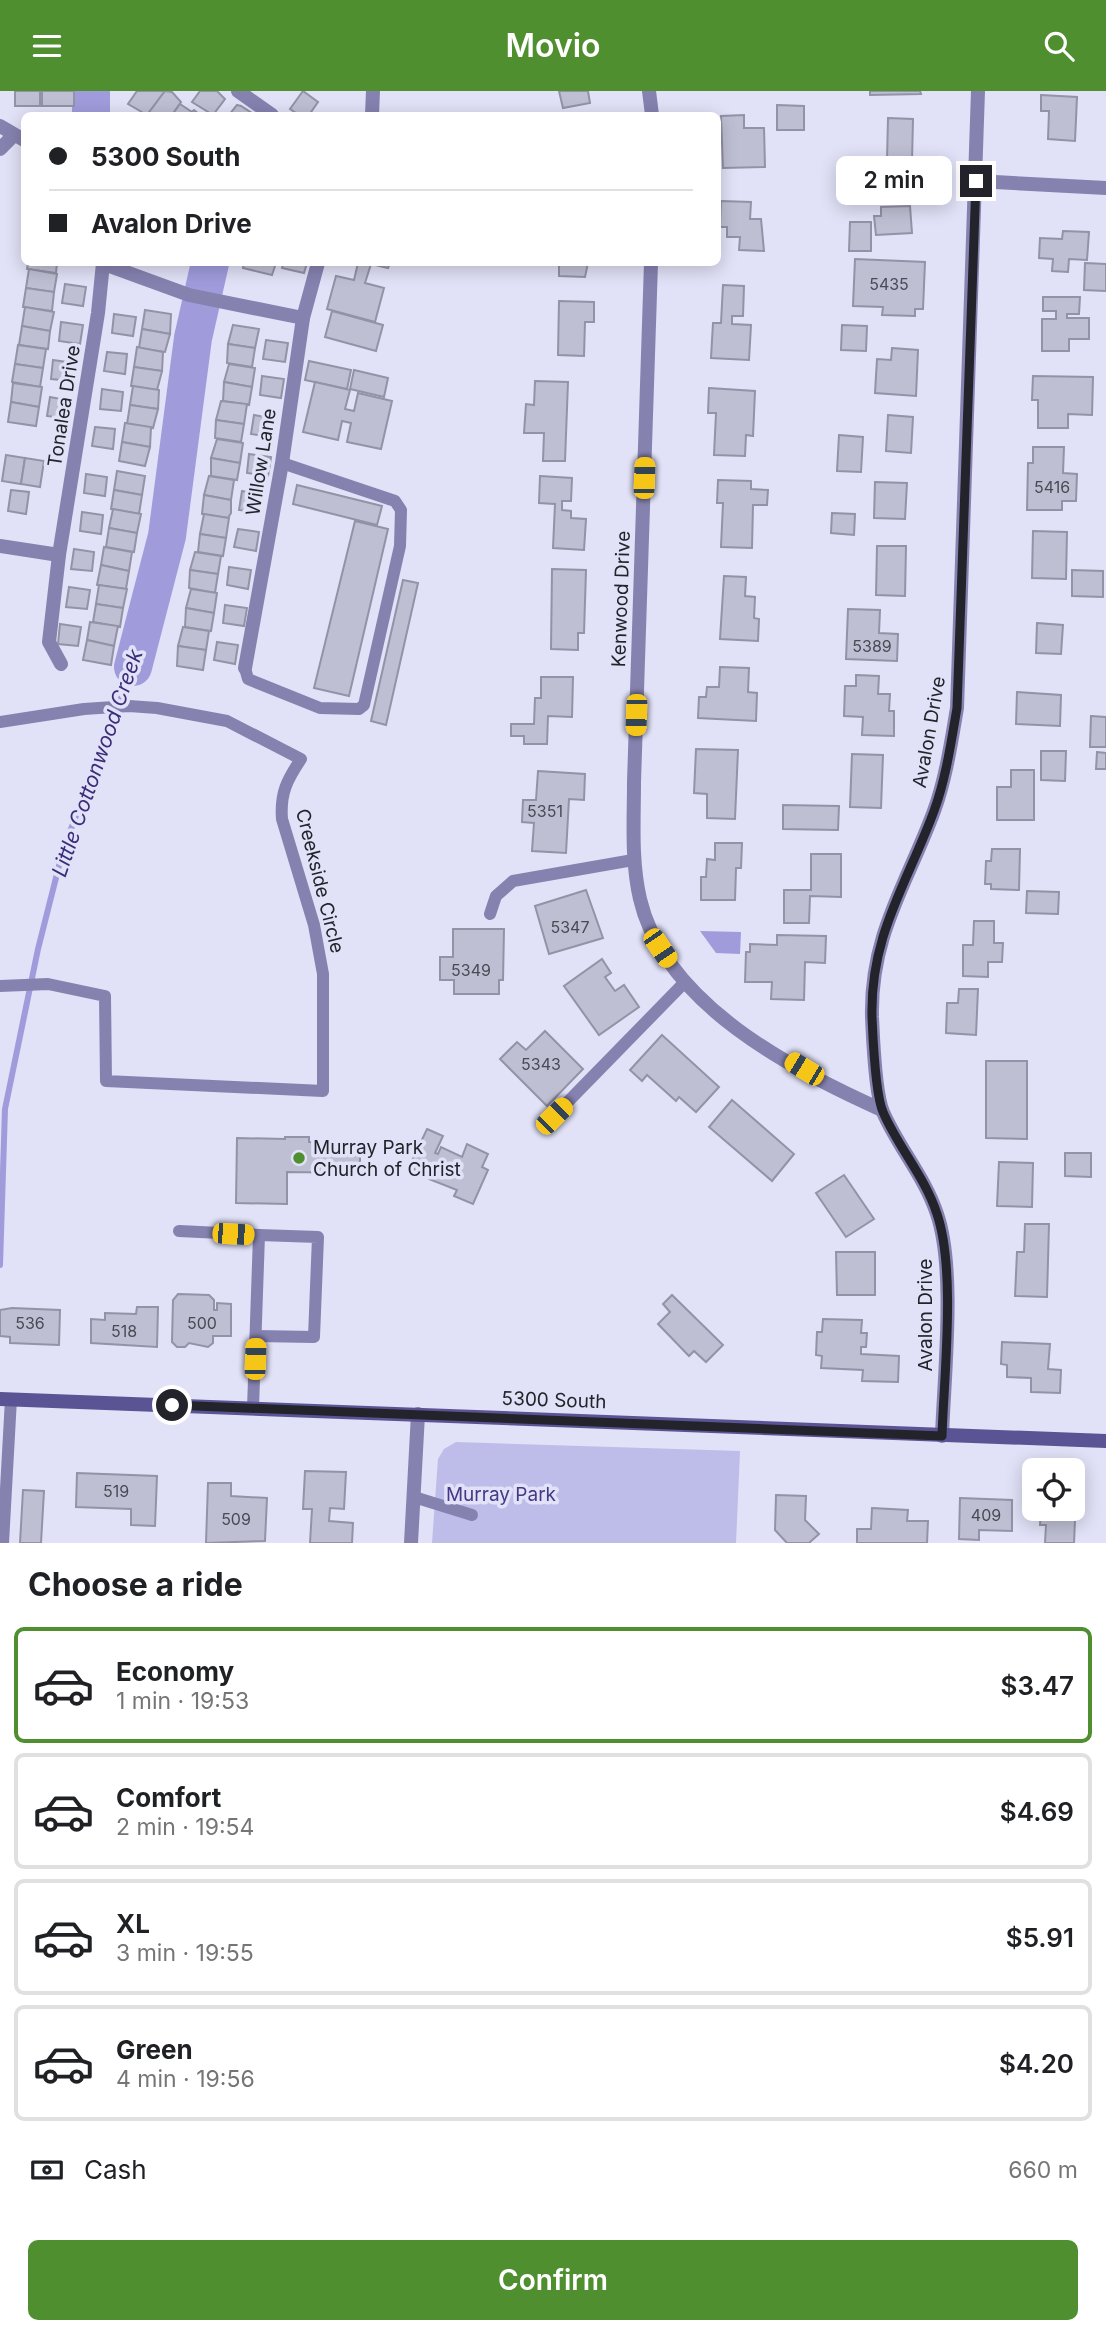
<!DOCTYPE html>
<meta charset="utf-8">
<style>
:root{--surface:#fff;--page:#f2f2f2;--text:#202124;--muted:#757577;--line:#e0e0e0;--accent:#508f30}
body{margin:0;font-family:Inter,sans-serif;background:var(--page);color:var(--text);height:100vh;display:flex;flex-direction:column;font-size:26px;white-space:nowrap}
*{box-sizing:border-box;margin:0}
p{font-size:23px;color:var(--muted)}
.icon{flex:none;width:38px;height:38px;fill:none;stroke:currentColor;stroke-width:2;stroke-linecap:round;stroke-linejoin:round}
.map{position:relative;height:1452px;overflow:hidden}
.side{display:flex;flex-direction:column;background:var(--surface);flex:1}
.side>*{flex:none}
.hud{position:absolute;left:21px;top:21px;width:700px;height:154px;border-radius:10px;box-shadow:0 4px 18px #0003;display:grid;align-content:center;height:154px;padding:0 28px;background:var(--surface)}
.controls{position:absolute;left:1022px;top:1367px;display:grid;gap:14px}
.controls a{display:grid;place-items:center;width:63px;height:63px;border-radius:10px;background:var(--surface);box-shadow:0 4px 18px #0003;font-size:35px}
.end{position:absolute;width:32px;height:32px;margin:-16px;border:9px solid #23232b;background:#fff;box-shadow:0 0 0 4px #fff}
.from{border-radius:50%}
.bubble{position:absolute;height:49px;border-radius:10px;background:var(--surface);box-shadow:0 4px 18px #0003;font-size:23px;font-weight:600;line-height:49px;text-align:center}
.car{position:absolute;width:21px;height:42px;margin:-21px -10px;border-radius:9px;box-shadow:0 0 5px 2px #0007;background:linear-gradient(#f5c518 24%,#345 0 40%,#f5c518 0 76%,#345 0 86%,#f5c518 0)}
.hud b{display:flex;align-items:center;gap:24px;height:66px;font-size:26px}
.hud b+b{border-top:2px solid var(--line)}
.hud i{width:18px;height:18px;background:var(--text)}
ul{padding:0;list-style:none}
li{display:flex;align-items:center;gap:21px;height:116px;margin:0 14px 10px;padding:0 14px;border:4px solid var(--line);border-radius:10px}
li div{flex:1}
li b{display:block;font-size:26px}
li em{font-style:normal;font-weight:600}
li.current{border-color:var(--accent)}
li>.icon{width:63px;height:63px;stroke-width:1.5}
h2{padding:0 28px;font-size:32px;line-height:84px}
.pay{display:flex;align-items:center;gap:18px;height:77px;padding:0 28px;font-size:26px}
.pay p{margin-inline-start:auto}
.cta{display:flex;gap:14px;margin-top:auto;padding:14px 28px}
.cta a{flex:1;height:80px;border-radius:10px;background:var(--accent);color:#fff;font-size:28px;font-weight:600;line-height:80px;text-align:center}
header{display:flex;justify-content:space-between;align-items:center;height:91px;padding:0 28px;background:var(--accent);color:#fff;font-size:32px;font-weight:600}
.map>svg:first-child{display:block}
.green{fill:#bebce8}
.water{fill:#a09cdc}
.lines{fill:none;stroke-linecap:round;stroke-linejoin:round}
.stream{stroke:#a09cdc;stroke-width:6}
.river{stroke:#a09cdc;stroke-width:38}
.building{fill:#bfbfd4;stroke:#9392a6;stroke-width:2}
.lane{stroke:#8582b0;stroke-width:12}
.street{stroke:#8582b0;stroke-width:14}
.secondary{stroke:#5a5394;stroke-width:14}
.route{stroke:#23232b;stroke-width:9}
.poi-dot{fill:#508f30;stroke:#e1e1f7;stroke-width:2.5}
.labels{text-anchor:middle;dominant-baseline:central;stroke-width:7;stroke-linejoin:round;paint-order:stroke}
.number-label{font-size:16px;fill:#4a4a55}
.street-label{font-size:19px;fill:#23232b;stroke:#e1e1f7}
.poi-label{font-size:19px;fill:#23232b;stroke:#e1e1f7;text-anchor:start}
.park-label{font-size:19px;fill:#453985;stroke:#e1e1f7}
.water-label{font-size:21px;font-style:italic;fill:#3b2e79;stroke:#e1e1f7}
</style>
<header><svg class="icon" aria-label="menu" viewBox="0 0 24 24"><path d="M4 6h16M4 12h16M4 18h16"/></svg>Movio<svg class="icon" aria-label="search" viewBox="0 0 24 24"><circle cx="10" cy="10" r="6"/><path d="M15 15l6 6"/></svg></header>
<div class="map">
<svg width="1106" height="1452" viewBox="0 0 1106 1452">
<rect width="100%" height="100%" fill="#e1e1f7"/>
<polygon class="green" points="456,1351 740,1360 736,1452 432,1452 438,1368 444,1358"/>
<polygon class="water" points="700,840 741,841 740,863 716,862"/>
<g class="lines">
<polyline class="stream" points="0,1174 5,1018 38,858 63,759 133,576"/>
<g class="river">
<polyline points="91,0 91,24"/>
<polyline points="133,576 167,445 193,247 210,172"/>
</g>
</g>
<g class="building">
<rect x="15" y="0" width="25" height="15"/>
<rect x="42" y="0" width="32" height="15"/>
<polygon points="137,0 165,0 147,24 128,13"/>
<polygon points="165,0 172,1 181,11 172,24 147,24"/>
<polygon points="200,0 217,0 225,8 213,24 192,11"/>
<polygon points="303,0 318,11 309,24 299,24 290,18"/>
<polygon points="559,0 588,0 590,12 563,17"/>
<polygon points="870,0 920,0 921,3 870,4"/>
<polygon points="1041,4 1077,6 1075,50 1048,48 1049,20 1041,20"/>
<polygon points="180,13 192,21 194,19 199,23 172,24"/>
<polygon points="237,14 241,15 255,24 229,24"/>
<polygon points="777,14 804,15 804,39 777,39"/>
<polygon points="744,24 744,37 764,37 765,76 723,77 721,25"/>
<polygon points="888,27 913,28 912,70 887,69"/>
<polygon points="721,110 751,111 750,128 761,128 764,160 739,159 740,146 727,146 727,136 720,136"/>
<polygon points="910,115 912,142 876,144 874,125 881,125 881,116"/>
<polygon points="850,131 871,131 871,160 849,160"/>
<polygon points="1063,140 1089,141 1087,169 1069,168 1068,181 1052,180 1053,168 1039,167 1040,147 1062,148"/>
<polygon points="855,168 925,171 923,218 915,218 915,225 882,224 883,216 853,215"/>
<polygon points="28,172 57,172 56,182 27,178"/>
<polygon points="244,172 276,172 272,184 243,177"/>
<polygon points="283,172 307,172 304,182 282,177"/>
<polygon points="355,172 390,172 388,177 371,173 365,192 384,197 375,231 327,218 336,185 354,189 358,172"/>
<polygon points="559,172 588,172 585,186 559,185"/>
<polygon points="1085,172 1106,173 1106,200 1084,199"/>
<polygon points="29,178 57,183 54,201 26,197"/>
<polygon points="65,193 86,196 83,215 62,212"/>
<polygon points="723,194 744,195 743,225 732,225 732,233 751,234 749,269 711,267 713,232 721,232"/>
<polygon points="26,197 54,201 52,220 23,216"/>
<polygon points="1043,206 1080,206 1079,223 1067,223 1067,227 1089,227 1089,248 1069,248 1069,260 1042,260 1042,228 1056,228 1056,220 1043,220"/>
<polygon points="559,210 594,211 594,231 585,231 584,265 558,264"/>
<polygon points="25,216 54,221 50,240 22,235"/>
<polygon points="145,219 171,223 170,243 142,238"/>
<polygon points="332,220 383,234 376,260 325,246"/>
<polygon points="114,223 136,226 133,245 112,242"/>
<polygon points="61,231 83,234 80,253 59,250"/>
<polygon points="233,234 259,238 255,257 228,253"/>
<polygon points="842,234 867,235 866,260 841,259"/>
<polygon points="22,235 50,240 48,258 19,254"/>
<polygon points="142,238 170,243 165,261 139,257"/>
<polygon points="266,249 288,252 285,271 263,268"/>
<polygon points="228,253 255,257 252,276 227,272"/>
<polygon points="18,254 46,258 43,277 15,273"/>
<polygon points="137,256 163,261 162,280 134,276"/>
<polygon points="892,257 918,259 916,305 875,302 877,268 891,269"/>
<polygon points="107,261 127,263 125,283 104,280"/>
<polygon points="53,269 75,272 72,290 51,288"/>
<polygon points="309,270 351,279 347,298 305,289"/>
<polygon points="15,273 43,277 40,296 12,291"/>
<polygon points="229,273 255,277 252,296 224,291"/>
<polygon points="134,276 162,280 157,299 131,295"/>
<polygon points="354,279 388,287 384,306 350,298"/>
<polygon points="262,285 284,288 281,307 260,304"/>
<polygon points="1033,285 1093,286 1092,324 1068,323 1068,337 1038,337 1038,309 1032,309"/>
<polygon points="535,290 568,291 565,370 543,370 544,342 524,342 526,313 534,314"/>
<polygon points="224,291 252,296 249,314 223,310"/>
<polygon points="315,291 350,299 345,318 354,320 358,302 392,310 381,358 347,351 351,332 342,330 338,349 303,341"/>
<polygon points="13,292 42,296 39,316 11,311"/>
<polygon points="133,295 159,299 158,318 130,314"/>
<polygon points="709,297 755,300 753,345 746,344 745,365 714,364 716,322 708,322"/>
<polygon points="102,298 123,301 121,320 100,318"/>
<polygon points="50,306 71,310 68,328 47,325"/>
<polygon points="221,310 247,313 244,333 216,329"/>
<polygon points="11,311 39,316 36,335 8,331"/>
<polygon points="130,314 158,318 153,337 127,333"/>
<polygon points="254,324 276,328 273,346 251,343"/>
<polygon points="888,324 913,326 911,362 886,360"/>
<polygon points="216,329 244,333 241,351 215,347"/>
<polygon points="125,332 151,336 150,356 122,351"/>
<polygon points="95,336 115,338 113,358 92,355"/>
<polygon points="839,344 863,346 861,381 837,380"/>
<polygon points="217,348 243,352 240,372 211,367"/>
<polygon points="122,351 150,356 145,375 119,370"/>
<polygon points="1033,356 1064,356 1063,382 1077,383 1076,410 1062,410 1062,419 1027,419 1028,372 1033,372"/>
<polygon points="249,363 271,366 268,385 247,382"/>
<polygon points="6,364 25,367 21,393 2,390"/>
<polygon points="25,367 44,370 40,396 21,393"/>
<polygon points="211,367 240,372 237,389 211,385"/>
<polygon points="117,380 145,385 142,404 114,399"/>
<polygon points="86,383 107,386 105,405 84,402"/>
<polygon points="209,385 234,389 231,409 204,404"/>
<polygon points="540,385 572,387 571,410 562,410 562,419 571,420 571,427 586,428 584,459 553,457 555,413 539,412"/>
<polygon points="718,389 751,390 751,398 768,399 767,414 753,414 752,457 721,456 723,412 717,412"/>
<polygon points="875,391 907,392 905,428 874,427"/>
<polygon points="297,394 382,415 377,434 293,413"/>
<polygon points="11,399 29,401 26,423 8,420"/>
<polygon points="114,399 142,404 139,423 111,418"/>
<polygon points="242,400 263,404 260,422 239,419"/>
<polygon points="204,404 231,409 231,422 228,427 202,423"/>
<polygon points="113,418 141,423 137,442 109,437"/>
<polygon points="82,421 103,424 101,443 80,440"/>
<polygon points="832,422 855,423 854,444 831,442"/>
<polygon points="204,423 229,427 226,447 200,443"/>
<polygon points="355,430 388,438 349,605 314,597"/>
<polygon points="109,437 137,442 134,461 106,456"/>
<polygon points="238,438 259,441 256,460 234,456"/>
<polygon points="1033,440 1067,441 1066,488 1032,487"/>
<polygon points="200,443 226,447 223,465 198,461"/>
<polygon points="877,455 906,455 905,505 876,504"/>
<polygon points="104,456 132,461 129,480 101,474"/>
<polygon points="74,458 94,461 92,480 71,478"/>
<polygon points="195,461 221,465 218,483 190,479"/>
<polygon points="101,474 129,480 126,498 97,494"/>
<polygon points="229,476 251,479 248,498 227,494"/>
<polygon points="552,478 586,479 584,542 578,542 578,559 551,558"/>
<polygon points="190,479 218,483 215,502 189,497"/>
<polygon points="1072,479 1103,480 1103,506 1072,505"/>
<polygon points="724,485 746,486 745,505 755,506 754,527 759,528 758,550 720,548"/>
<polygon points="403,489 418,492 386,634 371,630"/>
<polygon points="99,494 127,498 123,517 96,513"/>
<polygon points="69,496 90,499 87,518 66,516"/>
<polygon points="191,498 217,502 214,522 186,517"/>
<polygon points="96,513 123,517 120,536 93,531"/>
<polygon points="225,514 247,517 244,535 223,532"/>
<polygon points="186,517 214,522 211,540 185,536"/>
<polygon points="848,518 880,519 879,542 898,543 897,570 846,568"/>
<polygon points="90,531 118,535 114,555 87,549"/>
<polygon points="1037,532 1063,534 1061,563 1036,562"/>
<polygon points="60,533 81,536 78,555 58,553"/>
<polygon points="183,536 209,540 206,559 178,555"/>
<polygon points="87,549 114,555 111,574 83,569"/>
<polygon points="217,551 238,554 235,573 214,569"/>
<polygon points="178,555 206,559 203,579 177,575"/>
<polygon points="720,576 749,577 748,601 757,602 756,630 698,627 699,606 706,606 707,596 719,596"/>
<polygon points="856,584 879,585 878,603 890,603 889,620 894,620 894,645 862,644 863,626 844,625 845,595 856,595"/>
<polygon points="541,586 573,586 572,626 548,625 547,653 524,653 524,645 511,645 511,633 534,633 535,607 541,607"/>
<polygon points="1017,601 1061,604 1060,635 1016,633"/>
<polygon points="1091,625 1106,626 1106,656 1090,656"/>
<polygon points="696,658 738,659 735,728 707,727 707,703 694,702"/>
<polygon points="1041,660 1066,660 1065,690 1041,689"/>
<polygon points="1097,661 1106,662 1106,678 1096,678"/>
<polygon points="852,663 883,664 881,717 850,716"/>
<polygon points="1011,679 1034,679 1034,729 997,729 997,696 1011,696"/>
<polygon points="538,680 585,683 584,709 569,708 566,762 532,760 534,732 522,731 523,709 536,709"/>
<polygon points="783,714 839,715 838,739 783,738"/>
<polygon points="715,752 742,752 741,777 736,777 735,809 701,809 701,786 706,786 707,768 715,769"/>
<polygon points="992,758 1020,758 1019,799 991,798 991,793 985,793 986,770 991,770"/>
<polygon points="811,763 841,763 841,806 810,805 809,832 784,832 784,799 811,799"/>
<polygon points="586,799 603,847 549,863 535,815"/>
<polygon points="1027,800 1059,801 1058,823 1026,822"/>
<polygon points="974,830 994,830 994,852 1003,852 1002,871 988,871 988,886 963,885 963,854 973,854"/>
<polygon points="453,838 504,838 503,889 499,889 499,903 454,903 454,889 440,889 440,866 453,866"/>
<polygon points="777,844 826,845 825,872 805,871 804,909 771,908 772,891 745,891 746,861 750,861 750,853 777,854"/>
<polygon points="602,868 611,882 605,886 615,900 624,894 639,916 599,944 564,895"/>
<polygon points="959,898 978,898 976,944 946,942 947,912 958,912"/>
<polygon points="545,940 583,978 547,1015 500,968 517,951 526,959"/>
<polygon points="662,944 719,996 696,1021 679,1006 676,1010 647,984 642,990 630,979"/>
<polygon points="986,970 1027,970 1027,1048 986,1047"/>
<polygon points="732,1009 794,1063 772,1090 709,1036"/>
<polygon points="427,1038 443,1045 435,1062 438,1063 441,1056 462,1066 467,1053 488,1063 482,1076 488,1079 473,1113 454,1105 457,1099 429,1088 428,1084 409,1076"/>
<polygon points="285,1046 309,1046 309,1051 360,1052 360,1082 287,1081 287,1113 236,1112 237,1047 285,1048"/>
<polygon points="1065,1062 1091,1062 1091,1086 1065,1085"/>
<polygon points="999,1071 1033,1072 1032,1116 997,1115"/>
<polygon points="844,1084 874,1128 846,1146 816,1102"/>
<polygon points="1025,1133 1049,1133 1047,1206 1015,1205 1017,1161 1024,1161"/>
<polygon points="836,1161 875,1161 875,1204 837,1204"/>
<polygon points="178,1203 209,1204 214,1209 214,1219 217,1219 217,1212 231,1213 231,1245 213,1245 213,1252 208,1256 189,1252 185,1256 177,1256 172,1251 173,1209"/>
<polygon points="672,1204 723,1254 706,1271 694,1260 689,1265 658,1233 670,1221 663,1213"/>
<polygon points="137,1216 158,1216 157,1256 91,1252 91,1228 105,1229 105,1222 136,1223"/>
<polygon points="12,1217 60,1219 59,1254 10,1252 10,1246 0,1245 0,1219"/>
<polygon points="823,1228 862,1229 861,1242 867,1242 866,1256 861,1256 861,1263 899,1265 898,1291 862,1290 863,1279 821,1277 822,1265 816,1264 817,1241 822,1241"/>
<polygon points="1002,1251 1050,1253 1048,1278 1061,1279 1060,1302 1031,1301 1031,1287 1007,1286 1007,1274 1001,1273"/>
<polygon points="305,1380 346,1381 344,1418 330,1417 329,1430 353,1432 352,1452 310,1452 312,1418 303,1418"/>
<polygon points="77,1382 157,1385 155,1435 131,1434 131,1418 76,1416"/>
<polygon points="208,1392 231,1392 231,1405 267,1407 265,1450 206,1452"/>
<polygon points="23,1399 44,1400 41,1452 20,1452"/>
<polygon points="776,1404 806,1405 805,1429 819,1443 809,1452 787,1452 775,1439"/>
<polygon points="1073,1405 1076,1406 1074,1452 1045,1452 1046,1434 1040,1434 1041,1418 1073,1418"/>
<polygon points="960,1407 1012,1409 1012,1440 979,1439 979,1449 959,1448"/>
<polygon points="872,1417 908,1419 907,1430 928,1430 927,1452 857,1452 857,1438 871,1438"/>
</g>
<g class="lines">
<g class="lane">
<polyline points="245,577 248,588 320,617 359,618 364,614 400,455 401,419 395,410 282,372"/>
<path d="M0 631 84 618 129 615 157 617 227 630 301 668C287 689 280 702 282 728L314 834 323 883V1000L106 990 105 905 48 893 0 895"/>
<polyline points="490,823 496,805 513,790 633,769"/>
<polyline points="554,1025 684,892"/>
<polyline points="179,1140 259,1144 253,1317"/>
<polyline points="256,1245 314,1246 318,1146 259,1144"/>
<polyline points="414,1406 472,1424"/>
<polyline points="3,1452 11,1308"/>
</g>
<g class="street">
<polyline points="238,0 272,24"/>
<polyline points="649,0 652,24"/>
<polyline points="372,24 373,0"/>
<polyline points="0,35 24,49"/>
<polyline points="0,58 14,44"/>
<polyline points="976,90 1106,97"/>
<path d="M651 172 634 691C634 730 631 769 640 808 664 912 792 979 882 1019"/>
<polyline points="104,173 189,204 303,227"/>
<polyline points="0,455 59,464"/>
<polyline points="61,573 49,551 59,464 98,222 103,172"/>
<polyline points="245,577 282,372 303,227 318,172"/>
<path d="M942 1345C944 1285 956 1178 937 1123 925 1086 898 1056 883 1021 875 1003 873 947 872 926 870 844 907 793 934 720 946 687 951 652 957 617L978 0"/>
<polyline points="411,1452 418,1323"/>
</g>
<polyline class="secondary" points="0,1308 1106,1350"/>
</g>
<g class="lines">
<path class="route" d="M172 1314 942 1345C944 1284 956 1179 937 1123 925 1086 898 1056 883 1021 875 1003 873 947 872 926 870 844 907 793 934 720 946 687 951 652 957 617L976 90"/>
</g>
<circle class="poi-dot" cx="299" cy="1067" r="7"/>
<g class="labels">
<g class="number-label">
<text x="889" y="193">5435</text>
<text x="1052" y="396">5416</text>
<text x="872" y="555">5389</text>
<text x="545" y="720">5351</text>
<text x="570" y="836">5347</text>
<text x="471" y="879">5349</text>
<text x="541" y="973">5343</text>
<text x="30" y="1232">536</text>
<text x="202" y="1232">500</text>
<text x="124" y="1240">518</text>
<text x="116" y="1400">519</text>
<text x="986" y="1424">409</text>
<text x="236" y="1428">509</text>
</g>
<g class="street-label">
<text transform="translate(64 315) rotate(-81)">Tonalea Drive</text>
<text transform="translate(261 371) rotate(-81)">Willow Lane</text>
<text transform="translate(621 508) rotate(-88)">Kenwood Drive</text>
<text transform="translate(929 641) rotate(-80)">Avalon Drive</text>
<text transform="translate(320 790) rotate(76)">Creekside Circle</text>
<text transform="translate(925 1224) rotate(-90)">Avalon Drive</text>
<text transform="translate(554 1309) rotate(2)">5300 South</text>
</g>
<g class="poi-label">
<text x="313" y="1056">Murray Park<tspan x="313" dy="22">Church of Christ</tspan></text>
</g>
<g class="park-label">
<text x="501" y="1403">Murray Park</text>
</g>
<g class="water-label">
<text transform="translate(97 672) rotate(-71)">Little Cottonwood Creek</text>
</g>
</g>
</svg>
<div class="controls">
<a><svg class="icon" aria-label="locate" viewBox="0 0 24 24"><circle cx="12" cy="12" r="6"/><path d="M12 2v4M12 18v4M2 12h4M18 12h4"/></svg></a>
</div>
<i class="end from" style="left:172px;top:1314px"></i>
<i class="end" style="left:976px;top:90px"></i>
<div class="bubble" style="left:836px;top:65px;width:116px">2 min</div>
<i class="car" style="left:644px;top:387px;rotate:2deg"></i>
<i class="car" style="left:636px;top:624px;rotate:182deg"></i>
<i class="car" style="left:660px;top:857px;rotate:146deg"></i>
<i class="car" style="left:804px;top:978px;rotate:301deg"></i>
<i class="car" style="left:554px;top:1025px;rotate:45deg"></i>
<i class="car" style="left:233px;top:1143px;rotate:93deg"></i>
<i class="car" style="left:255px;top:1268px;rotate:2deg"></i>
<div class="hud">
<b><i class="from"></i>5300 South</b>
<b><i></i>Avalon Drive</b>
</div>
</div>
<section class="side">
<h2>Choose a ride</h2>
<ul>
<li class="current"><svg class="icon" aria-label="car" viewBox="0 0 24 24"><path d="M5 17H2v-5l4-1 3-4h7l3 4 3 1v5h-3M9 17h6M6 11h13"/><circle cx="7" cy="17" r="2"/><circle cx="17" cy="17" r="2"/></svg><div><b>Economy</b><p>1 min · 19:53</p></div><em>$3.47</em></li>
<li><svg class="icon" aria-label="car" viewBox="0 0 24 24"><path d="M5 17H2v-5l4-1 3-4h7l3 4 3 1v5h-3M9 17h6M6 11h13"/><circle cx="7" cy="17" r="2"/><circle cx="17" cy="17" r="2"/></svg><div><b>Comfort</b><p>2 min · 19:54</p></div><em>$4.69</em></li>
<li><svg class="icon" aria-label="car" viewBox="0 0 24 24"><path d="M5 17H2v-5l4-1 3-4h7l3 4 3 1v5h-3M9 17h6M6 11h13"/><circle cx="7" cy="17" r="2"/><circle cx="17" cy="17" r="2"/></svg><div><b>XL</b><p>3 min · 19:55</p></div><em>$5.91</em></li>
<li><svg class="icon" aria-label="car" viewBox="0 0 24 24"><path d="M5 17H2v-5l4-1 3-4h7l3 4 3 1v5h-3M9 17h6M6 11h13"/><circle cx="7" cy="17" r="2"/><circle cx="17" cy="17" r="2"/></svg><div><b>Green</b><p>4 min · 19:56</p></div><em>$4.20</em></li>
</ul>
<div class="pay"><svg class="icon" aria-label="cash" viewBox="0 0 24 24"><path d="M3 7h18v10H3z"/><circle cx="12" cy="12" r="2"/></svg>Cash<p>660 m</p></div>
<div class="cta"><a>Confirm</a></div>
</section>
